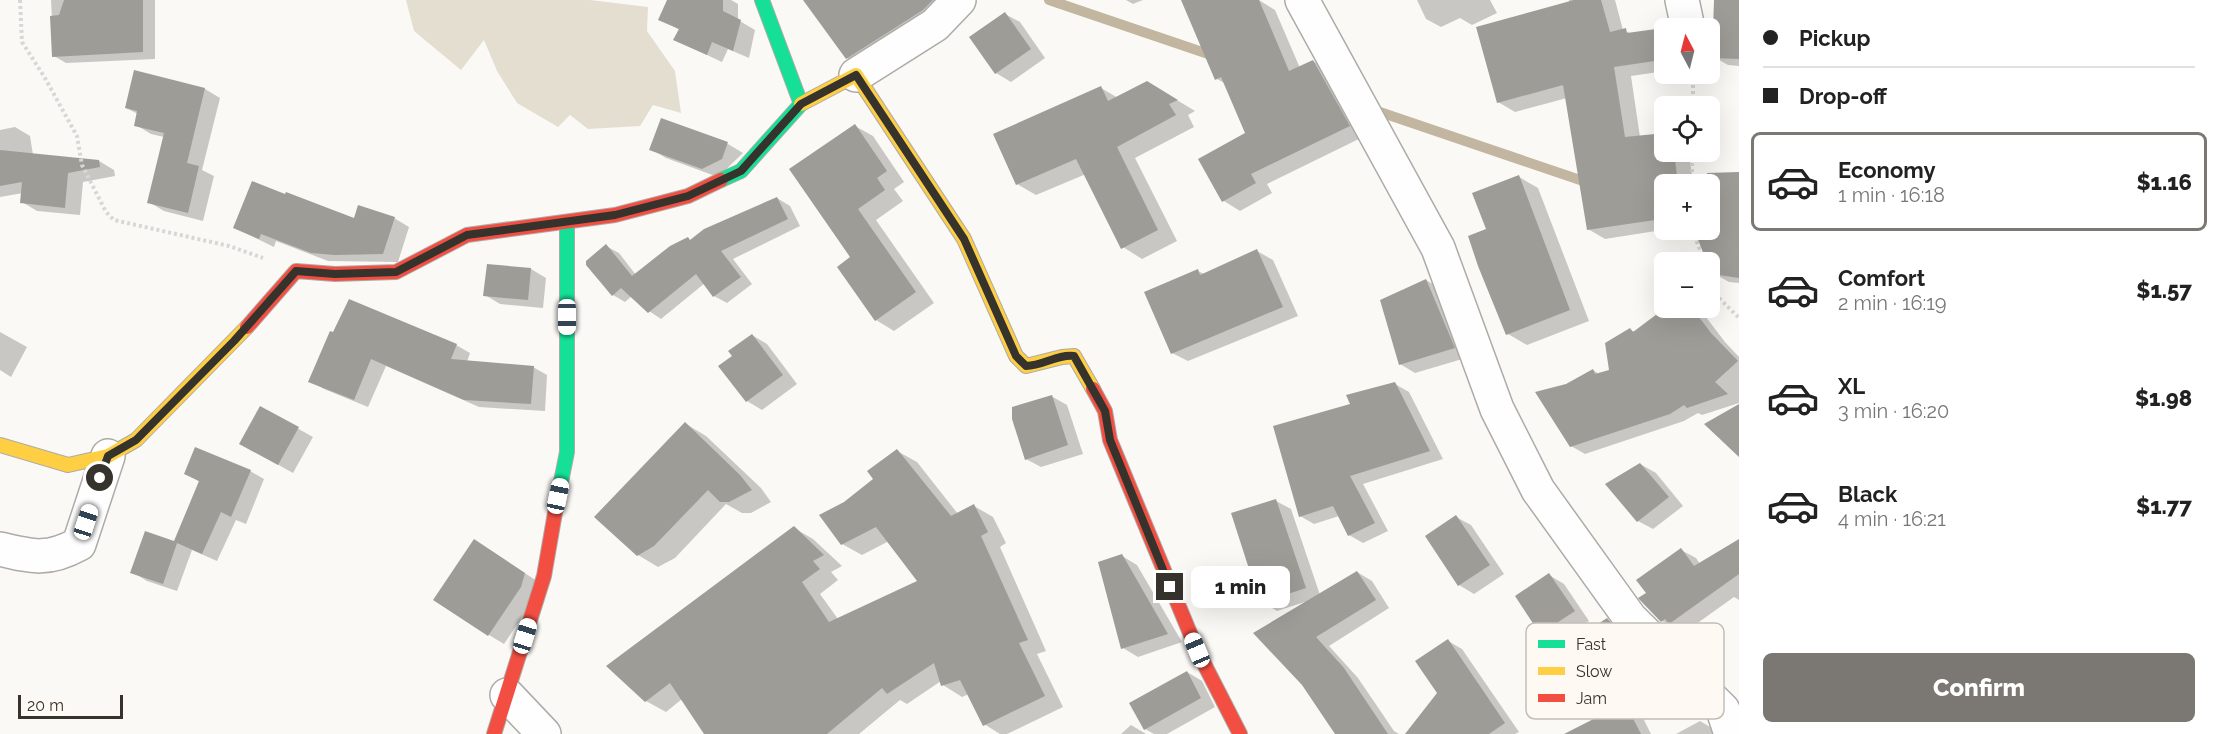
<!DOCTYPE html>
<meta charset="utf-8">
<style>
:root{--surface:#fff;--page:#f2f2f2;--text:#222;--muted:#767676;--line:#e0e0e0;--accent:#7b7873}
body{margin:0;font-family:Raleway,sans-serif;background:var(--page);color:var(--text);height:100vh;display:flex;flex-direction:column;font-size:22px;white-space:nowrap}
*{box-sizing:border-box;margin:0}
p{font-size:20px;color:var(--muted)}
.icon{flex:none;width:33px;height:33px;fill:none;stroke:currentColor;stroke-width:2;stroke-linecap:round;stroke-linejoin:round}
.map{position:relative;flex:1;overflow:hidden}
.side{display:flex;flex-direction:column;background:var(--surface);width:480px}
.side>*{flex:none}
.top-card{display:grid;align-content:center;height:132px;padding:0 24px;background:var(--surface)}
.needle{width:39px;rotate:353deg}
.tools{position:absolute;left:1654px;top:18px;display:grid;gap:12px}
.tools a{display:grid;place-items:center;width:66px;height:66px;border-radius:9px;background:var(--surface);box-shadow:0 6px 24px #0002;font-size:30px}
.scale{position:absolute;left:18px;bottom:15px;width:105px;box-sizing:border-box;padding-left:6px;border:3px solid #36322c;border-top:0;font-size:16px;line-height:21px;white-space:nowrap;color:#36322c;-webkit-text-stroke:4px #fefaf3;paint-order:stroke}
.end{position:absolute;width:27px;height:27px;margin:-14px;border:8px solid #36322c;background:#fff;box-shadow:0 0 0 3px #fff}
.from{border-radius:50%}
.bubble{position:absolute;height:42px;border-radius:9px;background:var(--surface);box-shadow:0 6px 24px #0002;font-size:20px;font-weight:800;line-height:42px;text-align:center}
.car{position:absolute;width:18px;height:36px;margin:-18px -9px;border-radius:8px;box-shadow:0 0 4px 2px #0007;background:linear-gradient(#fff 24%,#345 0 40%,#fff 0 76%,#345 0 86%,#fff 0)}
.top-card b{display:flex;align-items:center;gap:21px;height:57px;font-size:22px}
.top-card b+b{border-top:2px solid var(--line)}
.top-card i{width:15px;height:15px;background:var(--text)}
ul{padding:0;list-style:none}
li{display:flex;align-items:center;gap:18px;height:99px;margin:0 12px 9px;padding:0 12px;border:3px solid transparent;border-radius:9px}
li div{flex:1}
li b{display:block;font-size:22px}
li em{font-style:normal;font-weight:800}
li.current{border-color:var(--accent)}
li>.icon{width:54px;height:54px;stroke-width:1.5}
.primary-button{display:flex;gap:12px;margin-top:auto;padding:12px 24px}
.primary-button a{flex:1;height:69px;border-radius:9px;background:var(--accent);color:#fff;font-size:24px;font-weight:800;line-height:69px;text-align:center}
main{display:flex;flex:1;min-height:0}
.map>svg:first-child{display:block}
.green{fill:#e4ded1}
.shadow{fill:#0003}
.lines{fill:none;stroke-linecap:round;stroke-linejoin:round}
.stream{stroke:#c2b6a0;stroke-width:10}
.building{fill:#9e9c97}
.street-casing{stroke:#aeaba7;stroke-width:36}
.fast-casing{stroke:#aeaba7;stroke-width:16}
.slow-casing{stroke:#aeaba7;stroke-width:16}
.jam-casing{stroke:#aeaba7;stroke-width:16}
.path{stroke:#d8d7d6;stroke-width:4;stroke-dasharray:3 3;stroke-linecap:butt}
.street{stroke:#fefefe;stroke-width:33}
.fast{stroke:#16e098;stroke-width:14}
.slow{stroke:#ffcf43;stroke-width:14}
.jam{stroke:#f24e42;stroke-width:14}
.route{stroke:#36322c;stroke-width:8}
.key{fill:#fefaf3;stroke:#c2beb7;stroke-width:1.5}
.key-label{font-size:16px;fill:#36322c}
</style>
<main>
<div class="map">
<svg width="1739" height="734" viewBox="0 0 1739 734">
<rect width="100%" height="100%" fill="#fbf9f6"/>
<polygon class="green" points="406,0 590,0 648,7 647,31 675,71 681,113 653,105 640,126 588,129 570,115 558,127 517,103 497,71 484,40 461,70 414,31"/>
<g class="shadow">
<polygon points="51,0 155,0 155,59 66,63 54,56"/>
<polygon points="669,0 731,0 738,4 738,20 755,30 749,58 728,49 722,62 675,40 680,30 660,19"/>
<polygon points="804,0 942,0 860,66 847,58"/>
<polygon points="1126,0 1143,0 1133,4"/>
<polygon points="1183,0 1259,0 1275,10 1300,68 1313,61 1330,71 1365,136 1267,184 1272,193 1240,211 1224,201 1200,159 1247,133 1226,84 1217,79"/>
<polygon points="1417,0 1490,0 1497,13 1472,25 1460,18 1441,27 1426,19"/>
<polygon points="1569,0 1615,0 1623,30 1632,34 1656,30 1665,35 1665,71 1631,76 1640,137 1665,135 1665,152 1689,152 1693,184 1665,184 1665,230 1700,230 1701,237 1706,236 1706,230 1710,230 1709,174 1739,174 1739,283 1729,282 1713,273 1698,235 1674,237 1662,230 1605,239 1588,229 1567,98 1515,112 1498,102 1569,2"/>
<polygon points="1005,14 1020,22 1045,58 1011,82 996,73"/>
<polygon points="1739,18 1739,66 1728,65 1714,57"/>
<polygon points="135,72 205,89 220,98 202,170 214,176 203,221 164,211 149,202 164,137 151,134 136,125 138,114 126,108"/>
<polygon points="1101,88 1118,98 1167,94 1195,111 1188,115 1194,127 1135,158 1177,241 1142,259 1123,247 1086,174 1036,195 1017,184"/>
<polygon points="662,120 728,144 743,153 718,177 666,158 651,149"/>
<polygon points="855,126 873,136 904,182 894,189 903,201 876,220 934,303 894,331 876,320 839,267 852,257"/>
<polygon points="15,127 30,136 33,155 99,161 114,170 115,176 83,182 80,215 37,211 22,202 23,193 0,197 0,130"/>
<polygon points="1519,177 1538,188 1589,321 1527,345 1508,334 1488,230"/>
<polygon points="777,198 790,206 800,226 733,259 752,284 727,303 714,296 705,283 661,319 649,311 632,296 625,302 613,295 606,246 619,253 636,275 688,239 691,241"/>
<polygon points="394,218 409,227 398,262 328,261 276,241 274,247 235,228"/>
<polygon points="1257,251 1273,260 1298,316 1188,361 1172,353 1198,271 1204,274"/>
<polygon points="531,269 546,278 543,308 500,304 485,295"/>
<polygon points="1426,280 1441,289 1469,357 1415,373 1400,364"/>
<polygon points="350,301 456,345 470,353 467,362 533,367 547,375 545,411 479,407 386,366 368,407 324,389 310,381"/>
<polygon points="1668,308 1699,308 1725,342 1739,357 1739,403 1702,415 1698,413 1684,421 1585,454 1571,446 1566,385 1593,370 1599,374 1611,371 1630,330 1635,332"/>
<polygon points="0,332 27,347 11,377 0,370"/>
<polygon points="752,335 767,344 797,384 762,410 747,401 734,356"/>
<polygon points="1395,384 1409,392 1443,459 1363,484 1388,531 1363,543 1349,535 1339,516 1314,524 1300,516 1353,405"/>
<polygon points="1051,396 1067,405 1083,454 1041,467 1026,459"/>
<polygon points="261,408 313,437 293,473 241,444"/>
<polygon points="686,424 706,436 761,488 771,502 751,513 742,513 726,504 675,558 658,567 638,555"/>
<polygon points="897,451 917,462 958,514 974,506 993,517 1006,543 1000,547 1046,651 1037,654 1063,707 1007,734 1000,734 984,724 969,694 962,697 943,685 941,681 907,704 900,700 859,734 706,734 682,699 666,712 646,701 794,528 813,539 842,566 831,572 838,580 820,594 838,619 920,582 889,541 862,555 842,544 845,504 875,479"/>
<polygon points="1640,464 1656,473 1683,506 1653,529 1638,521"/>
<polygon points="250,471 264,479 246,524 236,520 217,561 192,550 177,591 147,581 132,572 175,543 200,482 186,474"/>
<polygon points="1276,501 1291,509 1320,595 1357,572 1372,581 1389,608 1329,646 1358,678 1394,731 1399,734 1341,734 1305,602 1277,611 1262,602"/>
<polygon points="1456,517 1471,525 1504,574 1474,594 1459,585"/>
<polygon points="1739,540 1739,600 1734,597 1685,632 1662,621 1648,593 1681,550 1696,558 1700,564"/>
<polygon points="490,550 540,583 536,596 504,644 489,635"/>
<polygon points="1122,556 1137,565 1182,642 1138,657 1123,648"/>
<polygon points="1549,575 1564,584 1589,621 1557,642 1541,633 1517,597"/>
<polygon points="1607,620 1615,624 1635,648 1598,672 1591,667"/>
<polygon points="1448,641 1462,649 1519,732 1515,734 1407,734 1439,693"/>
<polygon points="1187,672 1202,681 1215,707 1167,734 1154,734 1145,729"/>
<polygon points="1625,705 1641,714 1651,734 1577,734"/>
<polygon points="1700,721 1715,730 1718,734 1676,734"/>
<polygon points="1131,725 1146,734 1121,734"/>
</g>
<g class="lines">
<g class="stream">
<polyline points="1049,0 1217,57"/>
<polyline points="1371,109 1592,184"/>
</g>
</g>
<g class="building">
<polygon points="64,0 143,0 143,52 52,57 50,16 59,15"/>
<polygon points="667,0 723,0 723,11 741,20 733,51 712,42 707,55 673,40 679,29 658,20"/>
<polygon points="803,0 933,0 923,10 846,59"/>
<polygon points="1181,0 1259,0 1289,71 1313,60 1350,126 1251,174 1256,183 1222,202 1198,159 1245,133 1221,77 1215,80"/>
<polygon points="1574,0 1601,0 1610,32 1626,28 1627,33 1656,29 1661,60 1614,67 1625,137 1665,133 1665,152 1674,152 1678,184 1665,184 1665,228 1656,228 1655,220 1587,230 1563,85 1497,103 1476,27"/>
<polygon points="1714,0 1739,0 1739,59 1712,58"/>
<polygon points="1005,12 1031,49 995,74 969,37"/>
<polygon points="134,70 205,88 187,163 199,166 188,213 147,203 164,133 134,126 137,111 125,108"/>
<polygon points="1147,81 1178,100 1169,104 1176,115 1117,147 1158,230 1121,249 1076,159 1016,185 993,134 1101,86 1108,101"/>
<polygon points="661,118 728,142 722,159 702,169 649,150"/>
<polygon points="855,124 887,171 877,178 885,190 858,209 916,292 875,321 837,267 850,257 789,169"/>
<polygon points="0,150 99,160 100,167 68,173 65,208 20,203 22,182 0,186"/>
<polygon points="1739,172 1739,278 1712,274 1710,262 1707,262 1696,235 1705,235 1705,230 1710,230 1710,184 1707,184 1707,173"/>
<polygon points="1519,175 1570,310 1506,335 1478,266 1468,236 1486,229 1472,193"/>
<polygon points="252,181 285,194 286,192 354,218 358,205 395,217 383,254 335,255 311,253 261,234 259,239 233,228"/>
<polygon points="777,197 788,219 721,251 741,277 713,297 696,274 648,313 621,288 612,296 586,265 586,261 606,244 632,276 670,246 688,237 690,240 704,229"/>
<polygon points="1257,249 1283,307 1171,354 1144,292 1198,269 1200,275"/>
<polygon points="487,264 531,268 528,300 483,296"/>
<polygon points="1426,279 1455,348 1399,365 1380,300"/>
<polygon points="349,299 457,344 451,359 534,366 531,404 464,400 371,359 354,400 308,382 330,331 333,332"/>
<polygon points="1665,308 1692,308 1711,333 1738,361 1715,382 1728,394 1687,408 1684,405 1670,414 1570,447 1535,392 1566,384 1593,369 1595,374 1609,370 1605,343 1630,328 1633,332"/>
<polygon points="752,334 783,375 746,402 718,366 732,356 728,351"/>
<polygon points="1395,382 1430,451 1350,476 1375,523 1348,536 1333,506 1299,517 1273,426 1350,404 1346,395"/>
<polygon points="1052,395 1068,445 1025,460 1012,419 1012,407"/>
<polygon points="1739,404 1739,457 1704,424"/>
<polygon points="260,406 299,427 278,465 239,444"/>
<polygon points="685,422 740,475 752,490 729,502 720,502 708,490 654,546 637,556 594,517"/>
<polygon points="195,447 251,470 231,517 221,512 202,554 177,543 163,584 130,573 145,531 174,541 199,481 184,474"/>
<polygon points="897,449 951,516 974,504 988,532 981,536 1028,640 1019,643 1045,696 983,726 960,680 941,686 934,663 887,694 882,688 827,734 704,734 670,683 645,702 606,666 794,526 824,555 813,561 820,569 802,582 829,622 917,581 876,527 841,545 819,515 844,502 873,479 867,471"/>
<polygon points="1640,463 1669,497 1637,522 1605,484"/>
<polygon points="1276,499 1306,588 1260,603 1231,513"/>
<polygon points="1456,515 1490,565 1458,586 1425,536"/>
<polygon points="474,539 525,573 521,587 488,636 433,600"/>
<polygon points="1739,539 1739,574 1669,624 1665,619 1661,622 1638,598 1646,593 1636,580 1681,548 1694,566"/>
<polygon points="1122,554 1168,634 1121,649 1098,562"/>
<polygon points="1357,571 1376,600 1316,637 1344,668 1388,734 1335,734 1302,685 1253,633"/>
<polygon points="1549,573 1575,611 1540,634 1515,596"/>
<polygon points="1607,618 1629,643 1590,669 1572,641"/>
<polygon points="1448,639 1505,723 1489,734 1405,734 1437,693 1415,661"/>
<polygon points="1187,671 1201,698 1144,730 1129,703"/>
<polygon points="1625,703 1641,734 1564,734"/>
</g>
<g class="lines">
<g class="street-casing">
<g id="street">
<polyline points="1302,0 1438,248 1497,409 1538,490 1630,618 1723,710 1731,734"/>
<polyline points="1682,0 1688,28"/>
<polyline points="856,75 935,25 959,0"/>
<path d="M0 549C33 557 48 561 79 544L108 456"/>
<polyline points="507,695 544,734"/>
</g>
</g>
<g class="fast-casing">
<g id="fast">
<polyline points="721,180 741,171 801,104 762,0"/>
<polyline points="556,507 567,452 567,222"/>
</g>
</g>
<g class="slow-casing">
<g id="slow">
<polyline points="801,104 856,75 964,239 1016,356 1026,366 1062,357 1074,356 1093,389"/>
<polyline points="0,445 68,465 108,456 136,440 247,327"/>
</g>
</g>
<g class="jam-casing">
<g id="jam">
<polyline points="247,327 296,271 335,274 396,272 467,235 615,215 688,196 721,180"/>
<polyline points="1093,389 1105,411 1110,440 1197,650 1240,734"/>
<polyline points="494,734 544,576 556,507"/>
</g>
</g>
<g class="path">
<polyline points="20,0 22,42 45,78 77,136 82,165 106,212 114,220 229,246 263,258"/>
<polyline points="1693,106 1693,74"/>
<polyline points="1692,184 1692,152"/>
<polyline points="1692,230 1705,262"/>
<polyline points="1710,276 1718,297 1739,318"/>
</g>
<use href="#street" class="street"/>
<use href="#fast" class="fast"/>
<use href="#slow" class="slow"/>
<use href="#jam" class="jam"/>
</g>
<g class="lines">
<path class="route" d="M100 478 108 456 136 440 234 341 296 271 335 274 396 272 467 235 615 215 688 196 741 171 801 104 856 75 964 239 1016 356 1026 366C1043 366 1057 354 1074 356L1105 411 1110 440 1170 587"/>
</g>
<rect x="1526" y="623" width="198" height="96" rx="9" class="key"/>
<rect x="1538" y="640" width="27" height="8" fill="#16e098"/>
<rect x="1538" y="667" width="27" height="8" fill="#ffcf43"/>
<rect x="1538" y="694" width="27" height="8" fill="#f24e42"/>
<g class="key-label">
<text x="1576" y="650">Fast</text>
<text x="1576" y="677">Slow</text>
<text x="1576" y="704">Jam</text>
</g>
</svg>
<div class="tools">
<a><svg class="needle" viewBox="-14 -14 28 28"><path d="M0-13l5 13h-10z" fill="#e53935"/><path d="M0 13l5-13h-10z" fill="#767676"/></svg></a>
<a><svg class="icon" aria-label="locate" viewBox="0 0 24 24"><circle cx="12" cy="12" r="6"/><path d="M12 2v4M12 18v4M2 12h4M18 12h4"/></svg></a>
<a>+</a>
<a>−</a>
</div>
<div class="scale">20 m</div>
<i class="end from" style="left:100px;top:478px"></i>
<i class="end" style="left:1170px;top:587px"></i>
<div class="bubble" style="left:1191px;top:566px;width:99px">1 min</div>
<i class="car" style="left:567px;top:317px;rotate:180deg"></i>
<i class="car" style="left:558px;top:496px;rotate:12deg"></i>
<i class="car" style="left:86px;top:522px;rotate:18deg"></i>
<i class="car" style="left:525px;top:636px;rotate:17deg"></i>
<i class="car" style="left:1197px;top:650px;rotate:337deg"></i>
</div>
<section class="side">
<div class="top-card">
<b><i class="from"></i>Pickup</b>
<b><i></i>Drop-off</b>
</div>
<ul>
<li class="current"><svg class="icon" aria-label="car" viewBox="0 0 24 24"><path d="M5 17H2v-5l4-1 3-4h7l3 4 3 1v5h-3M9 17h6M6 11h13"/><circle cx="7" cy="17" r="2"/><circle cx="17" cy="17" r="2"/></svg><div><b>Economy</b><p>1 min · 16:18</p></div><em>$1.16</em></li>
<li><svg class="icon" aria-label="car" viewBox="0 0 24 24"><path d="M5 17H2v-5l4-1 3-4h7l3 4 3 1v5h-3M9 17h6M6 11h13"/><circle cx="7" cy="17" r="2"/><circle cx="17" cy="17" r="2"/></svg><div><b>Comfort</b><p>2 min · 16:19</p></div><em>$1.57</em></li>
<li><svg class="icon" aria-label="car" viewBox="0 0 24 24"><path d="M5 17H2v-5l4-1 3-4h7l3 4 3 1v5h-3M9 17h6M6 11h13"/><circle cx="7" cy="17" r="2"/><circle cx="17" cy="17" r="2"/></svg><div><b>XL</b><p>3 min · 16:20</p></div><em>$1.98</em></li>
<li><svg class="icon" aria-label="car" viewBox="0 0 24 24"><path d="M5 17H2v-5l4-1 3-4h7l3 4 3 1v5h-3M9 17h6M6 11h13"/><circle cx="7" cy="17" r="2"/><circle cx="17" cy="17" r="2"/></svg><div><b>Black</b><p>4 min · 16:21</p></div><em>$1.77</em></li>
</ul>
<div class="primary-button"><a>Confirm</a></div>
</section>
</main>
